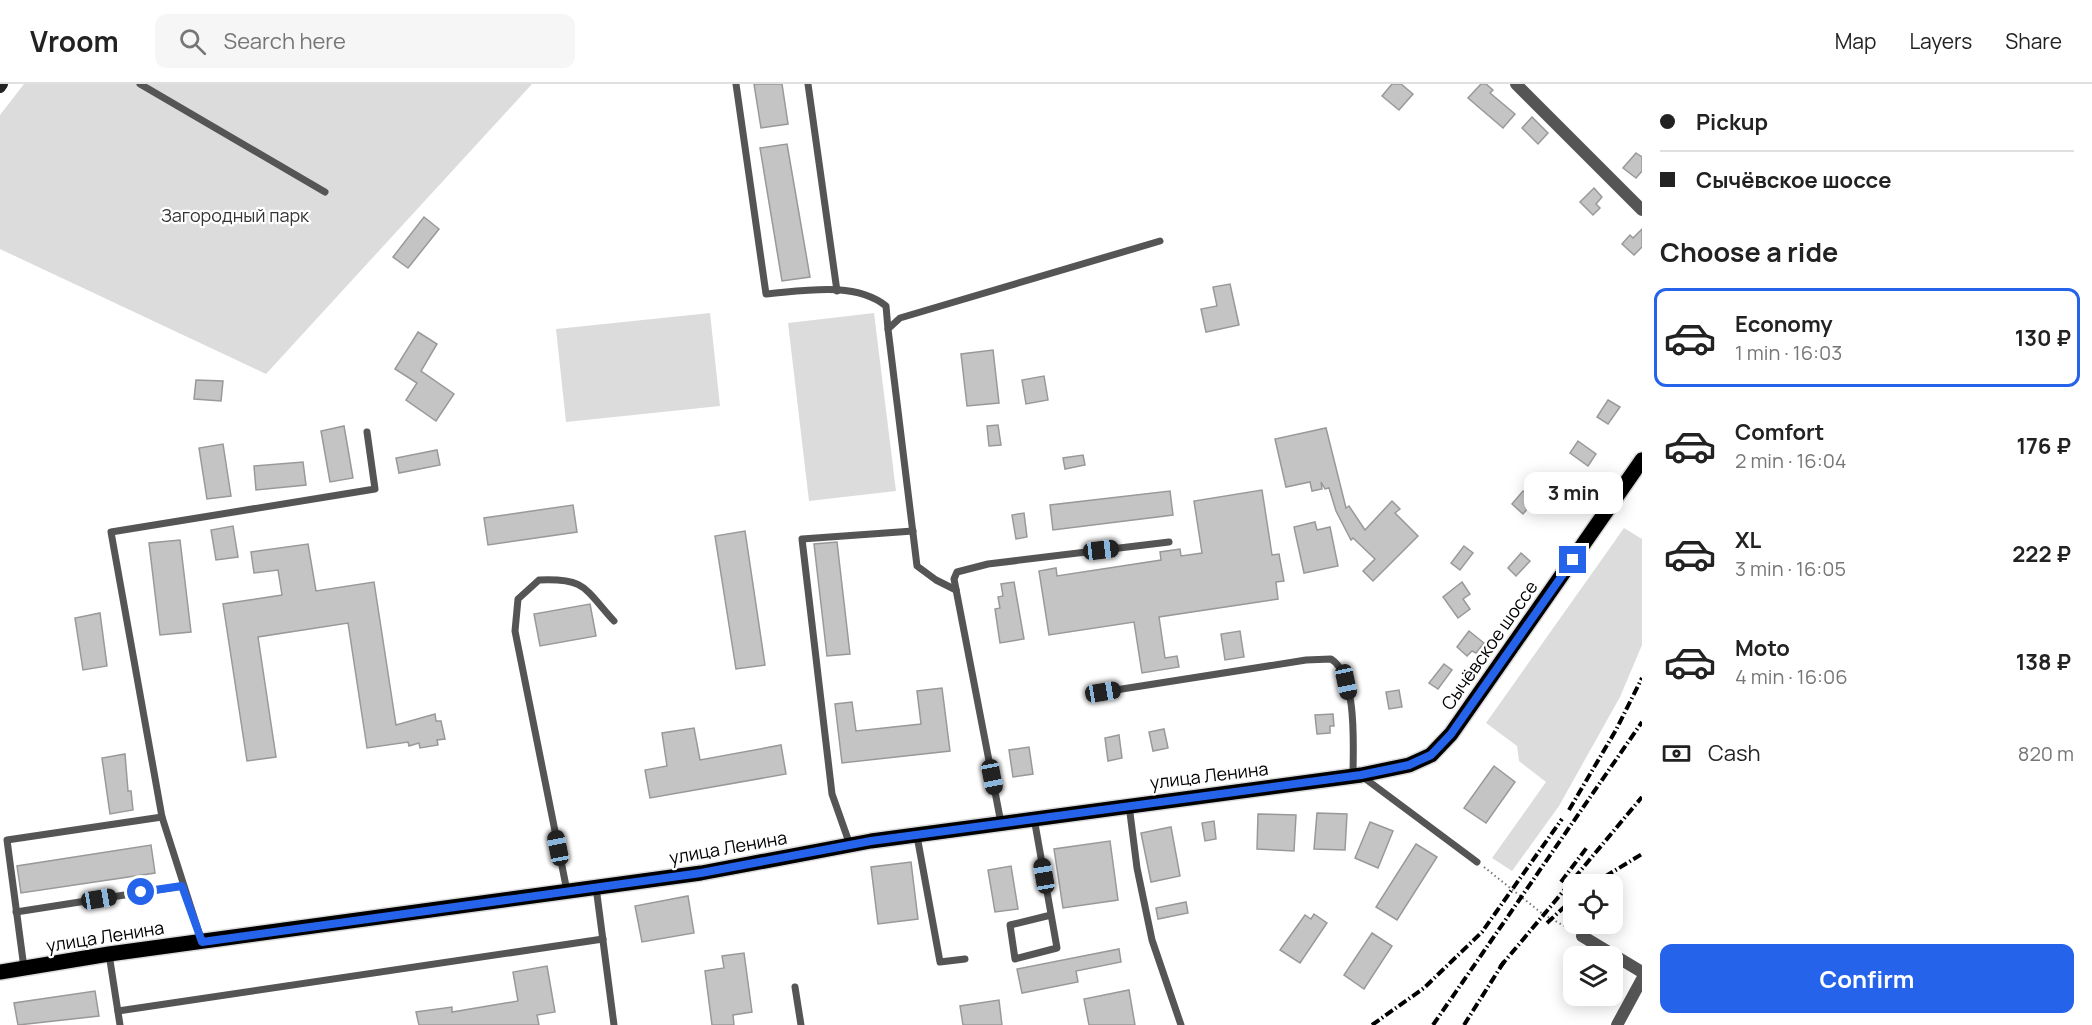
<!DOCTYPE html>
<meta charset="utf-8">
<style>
:root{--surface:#fff;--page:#f6f6f6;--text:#222;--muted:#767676;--line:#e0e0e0;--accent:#2563eb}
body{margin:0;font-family:Manrope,sans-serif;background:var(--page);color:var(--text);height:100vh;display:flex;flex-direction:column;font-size:22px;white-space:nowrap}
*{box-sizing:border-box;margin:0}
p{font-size:20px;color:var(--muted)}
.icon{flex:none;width:33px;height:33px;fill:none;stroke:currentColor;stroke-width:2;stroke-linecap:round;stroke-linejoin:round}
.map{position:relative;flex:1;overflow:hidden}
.drawer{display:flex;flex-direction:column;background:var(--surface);width:450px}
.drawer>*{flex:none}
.hud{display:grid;align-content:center;height:132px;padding:0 18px;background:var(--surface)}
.fabs{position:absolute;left:1563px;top:790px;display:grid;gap:12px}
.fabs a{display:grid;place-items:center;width:60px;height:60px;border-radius:12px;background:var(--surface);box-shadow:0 3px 15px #0003;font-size:30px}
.end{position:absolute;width:27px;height:27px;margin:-14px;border:8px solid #2563eb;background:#fff;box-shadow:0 0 0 3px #fff}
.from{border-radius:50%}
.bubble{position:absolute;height:42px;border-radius:12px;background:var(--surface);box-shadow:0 3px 15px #0003;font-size:20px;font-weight:700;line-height:42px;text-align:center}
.car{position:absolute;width:18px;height:36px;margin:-18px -9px;border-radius:8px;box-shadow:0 0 4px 2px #0007;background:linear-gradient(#222 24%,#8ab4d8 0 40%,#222 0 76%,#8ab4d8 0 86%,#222 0)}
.hud b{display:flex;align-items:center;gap:21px;height:57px;font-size:22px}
.hud b+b{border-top:2px solid var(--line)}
.hud i{width:15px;height:15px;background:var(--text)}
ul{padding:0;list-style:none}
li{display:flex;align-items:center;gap:18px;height:99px;margin:0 12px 9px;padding:0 6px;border:3px solid transparent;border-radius:12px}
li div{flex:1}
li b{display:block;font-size:22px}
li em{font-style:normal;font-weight:700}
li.on{border-color:var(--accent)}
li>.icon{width:54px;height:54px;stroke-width:1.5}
h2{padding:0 18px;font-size:27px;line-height:72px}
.pay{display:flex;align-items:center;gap:15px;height:66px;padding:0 18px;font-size:22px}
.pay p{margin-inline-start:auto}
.button{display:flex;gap:12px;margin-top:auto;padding:12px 18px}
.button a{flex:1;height:69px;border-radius:12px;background:var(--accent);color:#fff;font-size:24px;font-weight:700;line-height:69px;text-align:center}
header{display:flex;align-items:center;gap:36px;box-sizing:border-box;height:84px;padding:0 30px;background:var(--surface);border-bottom:2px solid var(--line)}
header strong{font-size:28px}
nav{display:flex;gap:33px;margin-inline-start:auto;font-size:21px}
.search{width:420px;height:54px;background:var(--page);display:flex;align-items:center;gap:15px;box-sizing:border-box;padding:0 21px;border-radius:12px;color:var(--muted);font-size:22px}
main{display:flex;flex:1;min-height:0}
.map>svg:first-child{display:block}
.green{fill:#dcdcdc}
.building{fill:#c4c4c4;stroke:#999;stroke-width:1.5}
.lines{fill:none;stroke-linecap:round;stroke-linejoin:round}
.primary-casing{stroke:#dbdbdb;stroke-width:18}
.path{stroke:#777;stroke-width:2;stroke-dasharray:1.5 3;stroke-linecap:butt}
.lane{stroke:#555;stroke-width:7}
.street{stroke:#555;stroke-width:12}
.secondary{stroke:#222;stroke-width:12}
.primary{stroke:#000;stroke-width:15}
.rail{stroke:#000;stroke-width:4;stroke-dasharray:9 3 1.5 3;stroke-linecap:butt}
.route{stroke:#2563eb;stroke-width:8}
.labels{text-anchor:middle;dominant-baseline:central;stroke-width:4.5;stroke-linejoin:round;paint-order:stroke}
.park-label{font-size:18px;fill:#333;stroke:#fff}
.street-label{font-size:18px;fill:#000;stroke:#fff}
</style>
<header>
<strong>Vroom</strong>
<div class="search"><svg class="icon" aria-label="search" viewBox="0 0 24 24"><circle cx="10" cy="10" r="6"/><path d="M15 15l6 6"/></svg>Search here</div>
<nav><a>Map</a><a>Layers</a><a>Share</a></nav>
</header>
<main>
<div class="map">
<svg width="1642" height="941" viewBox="0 0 1642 941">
<rect width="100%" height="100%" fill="#fff"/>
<g class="green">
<polygon points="24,0 532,0 266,290 0,165 0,31"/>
<polygon points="710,229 720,322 566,338 556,245"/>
<polygon points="874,229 896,407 809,417 788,239"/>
<polygon points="1624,444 1642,455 1642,561 1620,613 1559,722 1512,787 1492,774 1546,698 1519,677 1517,662 1486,639"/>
</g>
<g class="building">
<polygon points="754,0 782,0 788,40 761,44"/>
<polygon points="1392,0 1401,0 1413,10 1399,26 1382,12"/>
<polygon points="1481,0 1486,0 1493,6 1490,9 1515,30 1503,44 1468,14"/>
<polygon points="1532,33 1548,49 1538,60 1522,44"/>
<polygon points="787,60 810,193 782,197 760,64"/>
<polygon points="1636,69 1642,73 1642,87 1636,94 1623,84"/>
<polygon points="1594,104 1602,113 1596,120 1600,124 1593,131 1580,118"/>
<polygon points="424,133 439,145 408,184 393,173"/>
<polygon points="1642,145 1642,163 1634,171 1622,160 1630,151 1633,154"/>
<polygon points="1230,200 1239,241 1206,248 1201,225 1217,222 1213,203"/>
<polygon points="418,248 437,260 421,287 454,310 436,337 406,316 417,299 395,285"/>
<polygon points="993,266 999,319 967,322 961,270"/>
<polygon points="1044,292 1048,316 1026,320 1022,296"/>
<polygon points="196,296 223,297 221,317 194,315"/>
<polygon points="1608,316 1620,323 1608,340 1597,333"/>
<polygon points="998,341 1001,361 989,362 987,342"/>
<polygon points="344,342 353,394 330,398 321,347"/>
<polygon points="1326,344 1346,424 1349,422 1365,446 1392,417 1400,425 1395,429 1418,452 1373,497 1363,487 1375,475 1353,454 1351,456 1336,427 1329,404 1325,405 1321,398 1322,405 1312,407 1310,398 1286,403 1275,355"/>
<polygon points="1578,357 1596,370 1588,382 1570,369"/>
<polygon points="223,360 231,412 207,415 199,364"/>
<polygon points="437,366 440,381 399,389 396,374"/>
<polygon points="1083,371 1085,381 1065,385 1063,374"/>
<polygon points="303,378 306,401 256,406 254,382"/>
<polygon points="1582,393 1592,400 1581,415 1571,408"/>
<polygon points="1262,406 1272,471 1279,470 1284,497 1276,498 1278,515 1159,533 1165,574 1177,572 1179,583 1142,589 1134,538 1049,551 1039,487 1056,484 1057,492 1161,476 1160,468 1180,465 1181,472 1202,469 1194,417"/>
<polygon points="1170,407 1173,431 1053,446 1050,421"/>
<polygon points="1523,407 1534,417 1523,430 1512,420"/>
<polygon points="573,421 577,448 488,461 484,434"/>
<polygon points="1024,429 1027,453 1016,455 1012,431"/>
<polygon points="1315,438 1317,446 1330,443 1338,482 1304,489 1294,443"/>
<polygon points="233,442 238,473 216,476 211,446"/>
<polygon points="745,447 765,581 736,585 715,452"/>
<polygon points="180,456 191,548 160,551 149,459"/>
<polygon points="837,458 850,570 827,572 814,460"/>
<polygon points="308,460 316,507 374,498 396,641 435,630 436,637 441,637 445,655 437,656 438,661 420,664 419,659 409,662 408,658 367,664 348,539 258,553 276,673 247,677 223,520 282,511 278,486 254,489 251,468"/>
<polygon points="1464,462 1473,469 1460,486 1451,479"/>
<polygon points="1521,469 1530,477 1516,492 1508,484"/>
<polygon points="1014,498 1024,555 1000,559 995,525 1000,524 998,513 1003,512 1001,500"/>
<polygon points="1462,498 1470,510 1463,515 1470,525 1458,534 1443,513"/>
<polygon points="590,520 596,552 540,562 534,530"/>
<polygon points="100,529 107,582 83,586 75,534"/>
<polygon points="1240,547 1244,573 1225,576 1221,550"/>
<polygon points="1469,547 1484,559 1476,569 1472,567 1467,572 1457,563"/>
<polygon points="1444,580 1452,586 1438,605 1429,599"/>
<polygon points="942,604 950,667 842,679 835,620 852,618 856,647 921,640 917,607"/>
<polygon points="1399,606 1402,623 1389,625 1386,608"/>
<polygon points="1333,630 1334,642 1330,642 1330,649 1317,650 1315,631"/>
<polygon points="694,644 700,676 781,661 786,690 650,714 645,686 667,682 662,649"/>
<polygon points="1164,645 1168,664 1153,667 1149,648"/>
<polygon points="1119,651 1122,674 1108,677 1105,654"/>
<polygon points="1029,663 1033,690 1013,693 1009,666"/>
<polygon points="125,670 128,707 131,707 133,726 110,730 102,674"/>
<polygon points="1494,682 1515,698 1486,739 1464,724"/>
<polygon points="1317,729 1347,730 1345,766 1314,765"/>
<polygon points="1258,730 1296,731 1294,767 1257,765"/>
<polygon points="1214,737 1216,755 1205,757 1202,739"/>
<polygon points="1370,738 1393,747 1378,784 1355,774"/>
<polygon points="1171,743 1180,792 1151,798 1141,749"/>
<polygon points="1110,757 1118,816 1063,824 1054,765"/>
<polygon points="1416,760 1437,773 1397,836 1376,823"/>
<polygon points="151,761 155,789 21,809 17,782"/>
<polygon points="911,778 918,835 878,840 871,783"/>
<polygon points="1011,782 1018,825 995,828 988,786"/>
<polygon points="688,812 694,849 642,858 635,822"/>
<polygon points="1186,818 1188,829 1158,835 1156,824"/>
<polygon points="1314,830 1327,839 1300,879 1280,866 1305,831 1311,835"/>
<polygon points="1372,849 1392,862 1364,905 1344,891"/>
<polygon points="1119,865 1121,878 1076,887 1078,898 1022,909 1017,885"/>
<polygon points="744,869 752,928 733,931 734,941 712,941 705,887 724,884 722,872"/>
<polygon points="547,882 555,928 537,931 539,941 419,941 416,928 452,923 452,928 518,917 513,888"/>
<polygon points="1129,906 1135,941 1089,941 1084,915"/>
<polygon points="95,907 99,932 18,941 14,919"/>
<polygon points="999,916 1002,941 963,941 960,922"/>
</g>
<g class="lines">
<g class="primary-casing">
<polyline id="primary" points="0,888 109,870 701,789 871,757 1361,691 1409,681 1431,671 1451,650 1642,376"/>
</g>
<polyline class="path" points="1484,783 1544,831 1572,846"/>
<g class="lane">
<polyline points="140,0 325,108"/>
<path d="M736 0 766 210C804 207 854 197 886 222L888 245"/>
<polyline points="808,0 837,207"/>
<polyline points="956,506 936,496 917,482 888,245 900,234 1160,157"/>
<path d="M1103 608 1306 576 1331 575C1358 592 1353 664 1353 692"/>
<polyline points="1363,693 1477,778"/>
<polyline points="1129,721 1137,784 1152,856 1181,941"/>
<polyline points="1034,734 1057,864 1015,875 1010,841 1051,831"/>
<polyline points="1001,739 954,495 957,488 988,480 1169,458"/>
<polyline points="917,752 940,878 965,875"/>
<polyline points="850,761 832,710 802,455 913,447"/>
<polyline points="596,803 614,941"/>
<path d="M567 807 515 547 518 515 539 496C586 494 584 504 614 537"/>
<polyline points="16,828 182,802"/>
<polyline points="202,858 162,733 111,448 375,405 367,348"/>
<polyline points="109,870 120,941"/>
<polyline points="24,884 7,756 162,733"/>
<polyline points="795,903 801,941"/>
<polyline points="118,927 603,855"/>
</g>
<g class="street">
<polyline points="1516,0 1642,126"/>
<polyline points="1582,852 1642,888"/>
<polyline points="1617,941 1642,895"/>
</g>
<polyline class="secondary" points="0,3 2,0"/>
<use href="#primary" class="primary"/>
<g class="rail">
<polyline points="1569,726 1616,646 1642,594"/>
<polyline points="1561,798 1588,762"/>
<polyline points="1591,801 1642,770"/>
<polyline points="1547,839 1574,814"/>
<polyline points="1500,883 1642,713"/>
<polyline points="1372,941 1424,904 1482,848 1562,735"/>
<polyline points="1433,941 1642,638"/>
<polyline points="1464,941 1505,876"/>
</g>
</g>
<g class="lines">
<polyline class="route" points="141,808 182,802 202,858 701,789 871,757 1361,691 1409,681 1431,671 1451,650 1573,476"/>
</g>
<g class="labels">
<g class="park-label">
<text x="235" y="131">Загородный парк</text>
</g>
<g class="street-label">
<text transform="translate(1489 561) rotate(-55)">Сычёвское шоссе</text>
<text transform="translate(1209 691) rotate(-7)">улица Ленина</text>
<text transform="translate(728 763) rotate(-10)">улица Ленина</text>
<text transform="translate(105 852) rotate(-9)">улица Ленина</text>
</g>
</g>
</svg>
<div class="fabs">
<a><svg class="icon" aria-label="locate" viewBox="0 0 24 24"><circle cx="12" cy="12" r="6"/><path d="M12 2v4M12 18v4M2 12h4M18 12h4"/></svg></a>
<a><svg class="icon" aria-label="layers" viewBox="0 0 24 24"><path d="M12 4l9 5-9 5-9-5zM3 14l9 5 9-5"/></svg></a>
</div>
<i class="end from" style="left:141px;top:808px"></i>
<i class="end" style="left:1573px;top:476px"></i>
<div class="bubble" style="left:1524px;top:388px;width:99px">3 min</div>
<i class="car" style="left:1101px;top:466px;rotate:83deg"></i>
<i class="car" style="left:1346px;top:598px;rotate:168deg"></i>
<i class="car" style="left:1103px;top:608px;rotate:81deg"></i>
<i class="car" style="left:992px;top:693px;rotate:169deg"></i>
<i class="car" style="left:558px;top:764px;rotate:349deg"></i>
<i class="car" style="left:1044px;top:792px;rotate:350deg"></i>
<i class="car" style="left:99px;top:815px;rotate:81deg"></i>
</div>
<section class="drawer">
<div class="hud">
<b><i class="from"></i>Pickup</b>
<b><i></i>Сычёвское шоссе</b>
</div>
<h2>Choose a ride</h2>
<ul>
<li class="on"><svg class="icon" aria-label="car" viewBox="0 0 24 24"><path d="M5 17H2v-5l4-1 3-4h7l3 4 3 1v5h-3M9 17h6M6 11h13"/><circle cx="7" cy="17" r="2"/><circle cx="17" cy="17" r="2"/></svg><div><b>Economy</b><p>1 min · 16:03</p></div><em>130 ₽</em></li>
<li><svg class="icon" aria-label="car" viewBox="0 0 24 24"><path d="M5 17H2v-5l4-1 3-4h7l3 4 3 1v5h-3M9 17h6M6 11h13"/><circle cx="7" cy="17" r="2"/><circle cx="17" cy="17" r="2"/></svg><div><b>Comfort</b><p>2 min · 16:04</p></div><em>176 ₽</em></li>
<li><svg class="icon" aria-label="car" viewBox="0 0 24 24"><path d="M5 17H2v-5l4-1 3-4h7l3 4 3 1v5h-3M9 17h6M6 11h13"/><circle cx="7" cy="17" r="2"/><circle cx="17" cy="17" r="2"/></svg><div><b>XL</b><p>3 min · 16:05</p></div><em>222 ₽</em></li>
<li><svg class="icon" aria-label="car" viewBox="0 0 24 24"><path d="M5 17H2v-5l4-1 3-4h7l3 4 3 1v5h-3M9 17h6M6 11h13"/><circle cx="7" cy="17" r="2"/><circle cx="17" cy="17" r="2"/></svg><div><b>Moto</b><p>4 min · 16:06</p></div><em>138 ₽</em></li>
</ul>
<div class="pay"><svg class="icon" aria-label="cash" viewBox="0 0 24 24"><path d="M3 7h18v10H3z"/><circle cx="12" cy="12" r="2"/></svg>Cash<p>820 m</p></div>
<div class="button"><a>Confirm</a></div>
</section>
</main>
